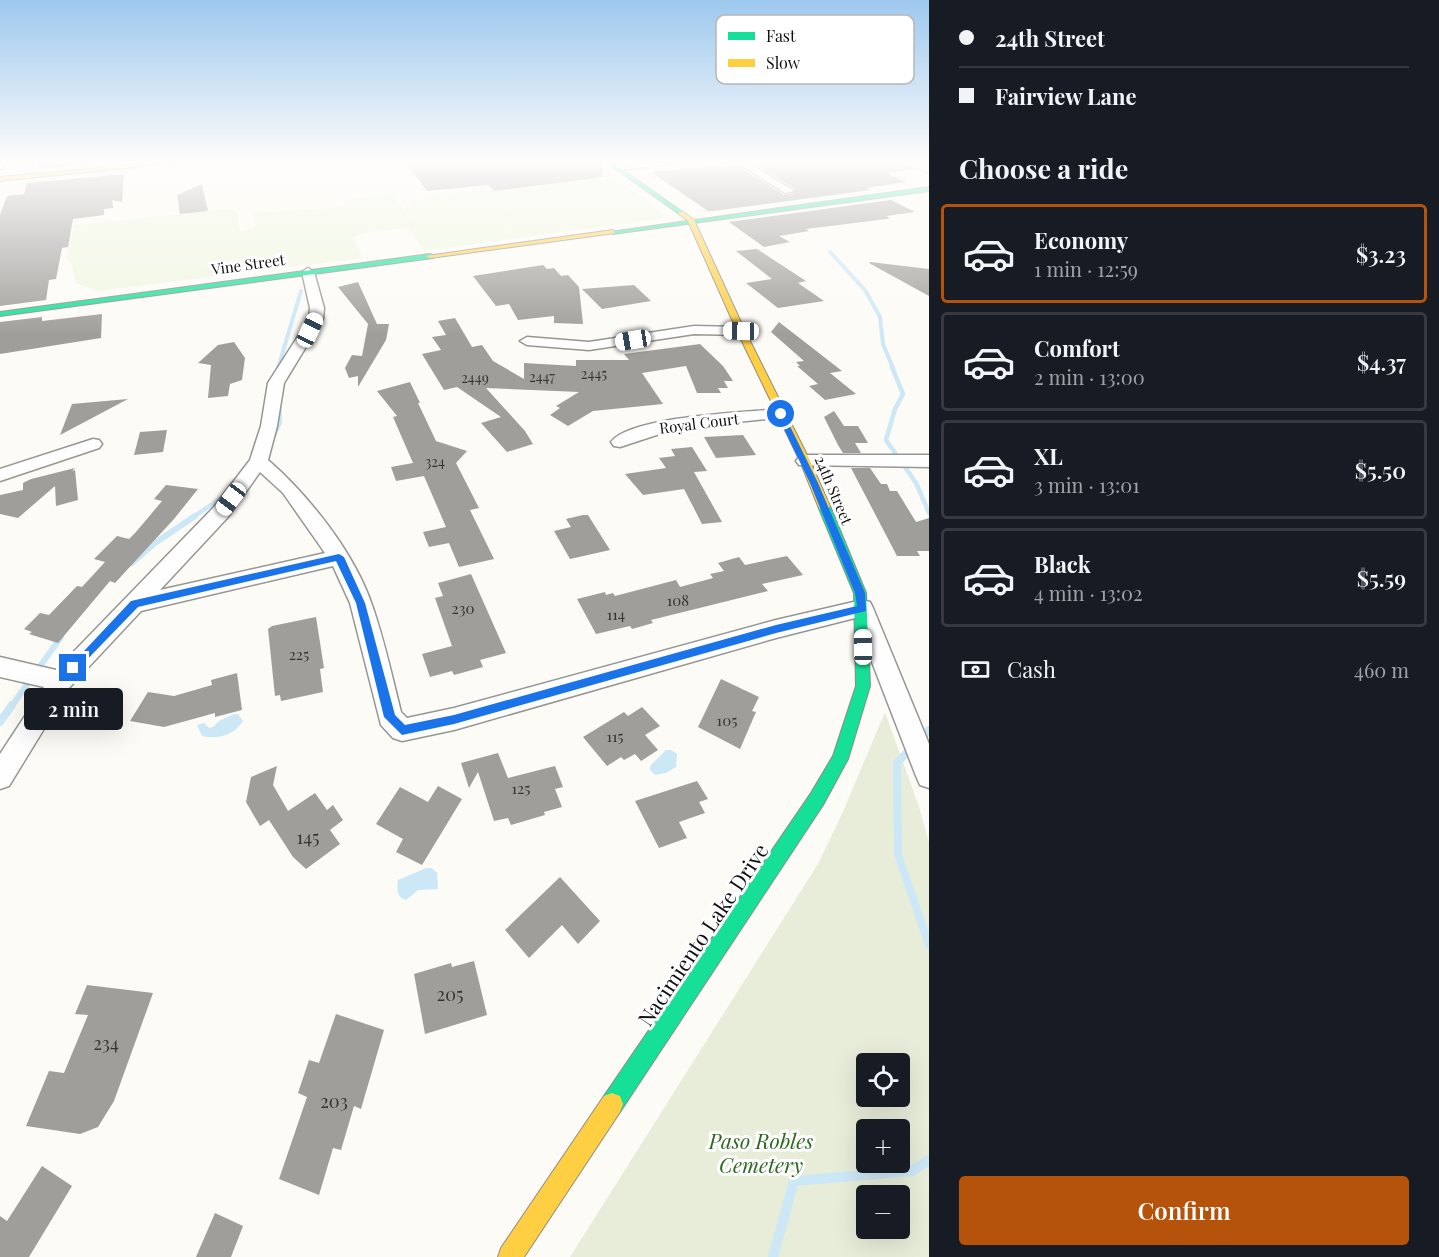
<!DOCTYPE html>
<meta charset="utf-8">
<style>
:root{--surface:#171b24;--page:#20242c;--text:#f1f3f6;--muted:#9ea1a6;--line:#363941;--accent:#b45309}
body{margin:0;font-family:"Playfair Display",serif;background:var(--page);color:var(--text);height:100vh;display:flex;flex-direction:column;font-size:22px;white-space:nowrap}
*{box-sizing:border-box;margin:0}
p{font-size:20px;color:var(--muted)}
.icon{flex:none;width:33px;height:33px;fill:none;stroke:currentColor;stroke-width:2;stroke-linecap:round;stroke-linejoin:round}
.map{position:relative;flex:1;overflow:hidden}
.details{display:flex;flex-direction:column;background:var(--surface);width:510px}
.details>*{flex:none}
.guide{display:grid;align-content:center;height:132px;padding:0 30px;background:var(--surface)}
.tools{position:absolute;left:856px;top:1053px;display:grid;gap:12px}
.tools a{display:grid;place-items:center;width:54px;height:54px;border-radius:6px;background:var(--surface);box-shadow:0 6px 24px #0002;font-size:30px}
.end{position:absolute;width:27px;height:27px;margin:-14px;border:8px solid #1a73e8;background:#fff;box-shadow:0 0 0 3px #fff}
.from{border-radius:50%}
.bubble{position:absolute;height:42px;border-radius:6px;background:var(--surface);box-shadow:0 6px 24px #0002;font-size:20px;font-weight:600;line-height:42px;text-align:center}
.car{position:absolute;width:18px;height:36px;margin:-18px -9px;border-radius:8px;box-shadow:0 0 4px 2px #0007;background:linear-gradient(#fff 24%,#345 0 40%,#fff 0 76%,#345 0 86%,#fff 0)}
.guide b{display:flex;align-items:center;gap:21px;height:57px;font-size:22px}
.guide b+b{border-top:2px solid var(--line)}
.guide i{width:15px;height:15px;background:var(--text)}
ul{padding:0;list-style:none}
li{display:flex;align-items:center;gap:18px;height:99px;margin:0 12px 9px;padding:0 18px;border:3px solid var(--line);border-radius:6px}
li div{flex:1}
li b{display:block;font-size:22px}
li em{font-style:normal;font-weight:600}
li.current{border-color:var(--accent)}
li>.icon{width:54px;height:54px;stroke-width:1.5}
h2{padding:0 30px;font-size:27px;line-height:72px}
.pay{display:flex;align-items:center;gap:15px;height:66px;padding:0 30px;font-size:22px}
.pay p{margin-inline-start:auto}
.action{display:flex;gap:12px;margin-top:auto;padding:12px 30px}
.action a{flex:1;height:69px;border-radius:6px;background:var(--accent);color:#fff;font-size:24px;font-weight:600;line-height:69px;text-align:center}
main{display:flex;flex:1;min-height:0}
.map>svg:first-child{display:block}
.cemetery{fill:#e8edda;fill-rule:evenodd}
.pitch{fill:#eff6df}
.water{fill:#cce7f6}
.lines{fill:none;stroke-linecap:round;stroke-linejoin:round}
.stream-far4{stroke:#cce7f6;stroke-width:4}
.stream-far3{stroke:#cce7f6;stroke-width:4.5}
.stream-far2{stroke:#cce7f6;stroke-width:6}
.stream-far1{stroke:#cce7f6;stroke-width:8}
.stream{stroke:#cce7f6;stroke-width:10}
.building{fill:#a09e9b}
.street-casing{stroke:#969694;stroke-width:3}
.fast-casing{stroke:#8d8c8a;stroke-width:2}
.slow-casing{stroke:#8d8c8a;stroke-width:2}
.street{fill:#fffefe;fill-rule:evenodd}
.fast{fill:#16e098;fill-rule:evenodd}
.slow{fill:#ffcf43;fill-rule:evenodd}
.route{fill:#1a73e8}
.labels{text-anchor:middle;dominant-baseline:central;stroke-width:6;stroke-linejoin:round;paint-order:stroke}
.far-number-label{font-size:14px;fill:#343433}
.far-street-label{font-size:15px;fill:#101010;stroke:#fff}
.number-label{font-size:15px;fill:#343433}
.near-number-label{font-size:18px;fill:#343433}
.near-street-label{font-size:21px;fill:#101010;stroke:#fff}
.near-park-label{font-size:21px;font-style:italic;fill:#2d691f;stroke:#fff}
.key{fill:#fff;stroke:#b7b7b7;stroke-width:1.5}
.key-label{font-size:16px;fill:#101010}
</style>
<main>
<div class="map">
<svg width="929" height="1257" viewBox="0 0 929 1257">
<rect width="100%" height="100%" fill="#fcfbf6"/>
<path class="cemetery" d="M885 712 918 804 929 842V1257H570L818 864 842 814ZM867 1064H900V1096H867ZM867 1130H900V1162H867ZM867 1196H900V1228H867Z"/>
<polygon class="pitch" points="614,177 665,215 664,218 424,251 408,228 364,233 353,238 363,258 98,291 76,283 71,262 66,257 75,225 227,209 237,211 240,232 255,226 253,213 345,207 344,200 393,194 415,227 404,208 412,200 440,194 563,180"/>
<g class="water">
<path d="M234 714H238L243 721C234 735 218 740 202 736L197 725 204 723 209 728 213 727 219 721Z"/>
<polygon points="666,750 671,750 677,754 676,767 666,773 655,775 650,770 650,766"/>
<path d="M426 868H432L437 873 438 889 418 890 406 900C396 897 397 889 398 880Z"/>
</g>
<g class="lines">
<g class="stream-far4">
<polyline points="830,252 865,290 880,317 883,344 893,368"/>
<polyline points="278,368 301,291"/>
</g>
<g class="stream-far3">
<polyline points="892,367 903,394 895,409 886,440 916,483 929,513"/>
<polyline points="277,373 279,367"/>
<polyline points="272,440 280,422 279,404"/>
<polyline points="193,517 226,495"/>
</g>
<g class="stream-far2">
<polyline points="132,563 155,543 195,516"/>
<polyline points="11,707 61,637"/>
</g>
<g class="stream-far1">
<polyline points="0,722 12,705"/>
<polyline points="920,740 929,730"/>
<polyline points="912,747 897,763 898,854 929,945"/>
</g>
<polyline class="stream" points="773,1257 794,1181 912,1171 929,1160"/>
</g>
<g class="building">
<polygon points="41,160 124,160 38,169"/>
<polygon points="404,160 597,160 602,165 603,177 494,191 488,185 427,191"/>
<polygon points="780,160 899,160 914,169 886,173 906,182 866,188 871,190 713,211 708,211 651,172 736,165 784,195 794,193 795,189 753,163"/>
<polygon points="124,174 122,202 112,200 113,208 104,209 104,215 73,219 68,247 62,248 56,279 49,280 46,300 0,306 0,215 7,196 24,194 27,183"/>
<polygon points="202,184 208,211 180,214 177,195"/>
<polygon points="891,200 915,212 886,216 890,218 887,219 806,229 809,231 779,236 790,242 764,247 729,222"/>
<polygon points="757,249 806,281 798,283 824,301 778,308 746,283 772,279 736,251"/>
<polygon points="870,262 929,269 929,296 869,263"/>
<polygon points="543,265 547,269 554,268 561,276 568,275 579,287 583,324 554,323 554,316 518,320 509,304 496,306 473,276"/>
<polygon points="358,282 377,324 389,324 386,340 358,387 358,376 349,378 345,368 352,355 362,356 368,324 338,287"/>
<polygon points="634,285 651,301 602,309 582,289"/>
<polygon points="102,314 101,338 0,354 0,322 42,317 42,321"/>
<polygon points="455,318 472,347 482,345 493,361 524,379 524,363 576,366 576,360 629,360 624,354 700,344 723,366 733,381 724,381 728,388 718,388 721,393 697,393 686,366 642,373 663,404 593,411 568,426 550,415 560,408 556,406 579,392 486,388 525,431 533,444 507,452 481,423 501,417 457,387 444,390 422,354 441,350 432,337 446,335 438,321"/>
<polygon points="779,322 842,371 830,373 856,394 825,400 809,386 818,384 797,366 800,366 796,362 804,361 771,332"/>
<polygon points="234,342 245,358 242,380 230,384 228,396 208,398 211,365 198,363 218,345"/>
<polygon points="410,382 420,403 418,403 436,441 467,451 456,463 479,508 470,510 494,559 459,567 449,543 429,547 423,532 446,527 424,476 396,481 391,467 413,463 393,417 397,416 377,391"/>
<polygon points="128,399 60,435 72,404"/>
<polygon points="834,411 844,426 858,426 868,443 855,443 861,453 843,453 838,445 824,417"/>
<polygon points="167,430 163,452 134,455 140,432"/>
<polygon points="743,435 756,455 716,458 704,437"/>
<polygon points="692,447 707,471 694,472 722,522 702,524 684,489 643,495 625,474 666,468 659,458 675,456 671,449"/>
<polygon points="75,468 72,471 75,470 78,500 56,506 55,486 18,518 0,514 0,495 23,490 23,483 31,479"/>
<polygon points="851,468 870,468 881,484 887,484 890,491 897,491 916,522 929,518 929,551 917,551 920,556 897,556"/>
<polygon points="166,485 198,489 174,519 115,583 110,581 58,643 29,634 32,632 24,629 40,613 49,615 77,586 82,587 105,562 94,559 117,536 129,539 136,532 162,501 154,499"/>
<polygon points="583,515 588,515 610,550 570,559 554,531 571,527 566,519"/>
<polygon points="787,556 803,575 762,584 768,591 651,620 653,623 632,629 630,626 596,634 577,599 605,592 606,595 613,593 615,596 676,580 680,587 713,578 710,574 724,571 718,563 739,557 745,565"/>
<polygon points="471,574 506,653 480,660 483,667 454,675 452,671 430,677 422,654 452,646 435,598 443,596 438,583"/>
<polygon points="316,617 324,668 320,669 323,692 281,701 280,695 275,696 268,629 272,626"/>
<polygon points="237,673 242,710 215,717 215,713 164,727 130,721 148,692 174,696 212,685 211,680"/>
<polygon points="721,679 759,697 752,711 756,712 740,749 698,727"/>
<polygon points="642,707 660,726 645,735 658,750 641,761 635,754 624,760 621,757 607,766 583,737 624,712 628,716"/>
<polygon points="498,753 508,778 555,766 563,787 555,789 562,807 544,812 545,815 511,825 508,818 494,821 478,772 469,788 461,763"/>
<polygon points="277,766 273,785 288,811 315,793 327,810 333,805 343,820 330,830 340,844 306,869 293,857 269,820 260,826 246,802 251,777"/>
<polygon points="697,781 708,799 699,802 705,813 679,822 687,838 659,848 635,801"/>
<polygon points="438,786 462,799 422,865 396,852 403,839 376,824 400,787 428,802"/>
<polygon points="560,877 600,921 578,944 562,925 529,958 505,930"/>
<polygon points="474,961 487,1015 425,1034 414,974 451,963 452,967"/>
<polygon points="87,985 153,993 114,1101 98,1127 80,1134 26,1126 49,1071 64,1073 88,1015 75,1014"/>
<polygon points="336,1014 384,1030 361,1109 354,1106 341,1150 333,1148 319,1195 279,1179 307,1097 298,1093 309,1060 319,1063"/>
<polygon points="42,1166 72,1186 29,1257 0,1257 0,1216 7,1221"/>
<polygon points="215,1213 243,1226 231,1257 196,1257"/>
</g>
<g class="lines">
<g class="street-casing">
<g id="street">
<polygon points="0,160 8,160 3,168 0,169"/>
<polygon points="657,160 683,160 678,163 617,170 612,167 617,164"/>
<polygon points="733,160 744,160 794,191 785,193"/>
<polygon points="901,160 913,160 929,166 929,173"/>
<path d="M308 268 314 272 324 308 323 319 284 383 277 426 268 460C309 496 354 552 372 605 384 639 392 676 401 712L407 718 454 708 776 620 862 600 870 602 873 608 929 744V788L920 785 916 776 855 618 776 638 454 730 402 741 393 738 381 725 350 603 333 566 141 611 69 688 9 786 0 789V754L44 687 0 677V657L56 670 214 507 250 460 261 426 268 383 309 319 310 308 302 272ZM260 472 283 493 325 553 160 590 228 517Z"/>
<polygon points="694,326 741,327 748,331 741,335 694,334 589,350 527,345 520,341 527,337 589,342"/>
<path d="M781 409 789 414 787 417 678 428 620 447 614 446 611 442C631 416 748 412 781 409Z"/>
<polygon points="93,439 99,440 102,444 99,448 0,481 0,469"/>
<polygon points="805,455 929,455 929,467 799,465 796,461 799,457"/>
</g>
</g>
<g class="fast-casing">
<g id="fast">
<polygon points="603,160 609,160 684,213 679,214"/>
<polygon points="929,187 929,191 613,234 610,232"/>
<polygon points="430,254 434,256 433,258 0,316 0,312"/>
<polygon points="824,502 830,506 866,593 870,686 848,759 823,805 620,1112 612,1115 604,1112 601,1104 604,1096 811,793 833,756 856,686 854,593 818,506"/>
</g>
</g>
<g class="slow-casing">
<g id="slow">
<polygon points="186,160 203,160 0,181 0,177"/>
<polygon points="679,212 683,212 694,220 745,331 810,461 830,506 828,509 820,509 818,506 800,461 737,331 688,221 679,214"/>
<polygon points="613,230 615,233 430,258 426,256"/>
<polygon points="612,1093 620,1096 623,1104 620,1112 524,1257 498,1257 501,1248 604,1096"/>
</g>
</g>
<use href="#street" class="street"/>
<use href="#fast" class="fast"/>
<use href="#slow" class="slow"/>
</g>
<linearGradient id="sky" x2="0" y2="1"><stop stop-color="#9dc8ee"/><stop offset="0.48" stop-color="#fefdfb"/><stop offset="1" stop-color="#fefdfb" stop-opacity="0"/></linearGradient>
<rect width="929" height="336" fill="url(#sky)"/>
<polygon class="route" points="781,412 784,414 818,483 865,593 866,611 776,633 454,724 402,735 384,717 356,603 336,561 138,607 76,671 73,672 68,668 131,601 339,554 344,557 365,603 395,715 405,725 454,715 776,625 857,606 855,593 810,483 777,414"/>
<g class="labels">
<g class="far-number-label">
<text x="594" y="373">2445</text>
<text x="542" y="376">2447</text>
<text x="475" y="377">2449</text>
<text x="435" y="461">324</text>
</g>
<g class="far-street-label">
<text transform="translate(248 264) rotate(-8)">Vine Street</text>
<text transform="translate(699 423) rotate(-7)">Royal Court</text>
<text transform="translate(834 490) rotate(67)">24th Street</text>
</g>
<g class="number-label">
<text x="678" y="600">108</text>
<text x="463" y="608">230</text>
<text x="616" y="614">114</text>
<text x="299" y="654">225</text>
<text x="727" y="720">105</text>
<text x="615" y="736">115</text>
<text x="521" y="788">125</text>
</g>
<g class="near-number-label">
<text x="308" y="837">145</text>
<text x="450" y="994">205</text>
<text x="106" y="1043">234</text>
<text x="334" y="1101">203</text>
</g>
<g class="near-street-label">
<text transform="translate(702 934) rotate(-56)">Nacimiento Lake Drive</text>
</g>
<g class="near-park-label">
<text x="761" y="1140">Paso Robles<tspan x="761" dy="24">Cemetery</tspan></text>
</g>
</g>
<rect x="716" y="15" width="198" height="69" rx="9" class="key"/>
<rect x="728" y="32" width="27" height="8" fill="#16e098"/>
<rect x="728" y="59" width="27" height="8" fill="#ffcf43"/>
<g class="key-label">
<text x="766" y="42">Fast</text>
<text x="766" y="69">Slow</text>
</g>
</svg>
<div class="tools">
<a><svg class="icon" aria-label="locate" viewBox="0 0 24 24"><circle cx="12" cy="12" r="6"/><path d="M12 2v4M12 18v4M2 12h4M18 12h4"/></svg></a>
<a>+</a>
<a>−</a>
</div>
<i class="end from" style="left:781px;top:414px"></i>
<i class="end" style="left:73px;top:668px"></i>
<div class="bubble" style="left:24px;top:688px;width:99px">2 min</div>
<i class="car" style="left:310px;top:330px;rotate:25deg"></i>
<i class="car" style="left:741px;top:331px;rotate:271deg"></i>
<i class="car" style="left:633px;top:340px;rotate:261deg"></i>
<i class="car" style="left:231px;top:499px;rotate:217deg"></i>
<i class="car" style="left:863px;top:647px;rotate:359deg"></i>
</div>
<section class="details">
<div class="guide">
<b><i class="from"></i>24th Street</b>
<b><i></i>Fairview Lane</b>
</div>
<h2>Choose a ride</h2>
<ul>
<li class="current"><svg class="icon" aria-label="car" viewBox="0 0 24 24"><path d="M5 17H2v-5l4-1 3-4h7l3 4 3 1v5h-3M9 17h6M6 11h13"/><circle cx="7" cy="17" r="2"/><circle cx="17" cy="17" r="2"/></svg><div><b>Economy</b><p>1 min · 12:59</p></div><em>$3.23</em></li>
<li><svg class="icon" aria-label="car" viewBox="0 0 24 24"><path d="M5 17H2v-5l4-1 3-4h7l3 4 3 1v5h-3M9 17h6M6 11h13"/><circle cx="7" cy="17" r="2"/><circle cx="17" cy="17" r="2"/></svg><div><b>Comfort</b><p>2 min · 13:00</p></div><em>$4.37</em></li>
<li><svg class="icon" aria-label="car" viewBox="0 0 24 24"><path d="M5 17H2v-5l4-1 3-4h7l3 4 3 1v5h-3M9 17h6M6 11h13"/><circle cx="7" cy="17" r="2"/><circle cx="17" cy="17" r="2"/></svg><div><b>XL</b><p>3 min · 13:01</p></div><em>$5.50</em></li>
<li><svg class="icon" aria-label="car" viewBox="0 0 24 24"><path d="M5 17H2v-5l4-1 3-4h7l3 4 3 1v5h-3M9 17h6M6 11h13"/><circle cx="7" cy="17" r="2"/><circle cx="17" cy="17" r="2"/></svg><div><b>Black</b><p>4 min · 13:02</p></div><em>$5.59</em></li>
</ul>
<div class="pay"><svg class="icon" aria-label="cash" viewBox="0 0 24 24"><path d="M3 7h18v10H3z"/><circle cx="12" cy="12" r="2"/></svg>Cash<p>460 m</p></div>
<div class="action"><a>Confirm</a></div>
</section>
</main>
